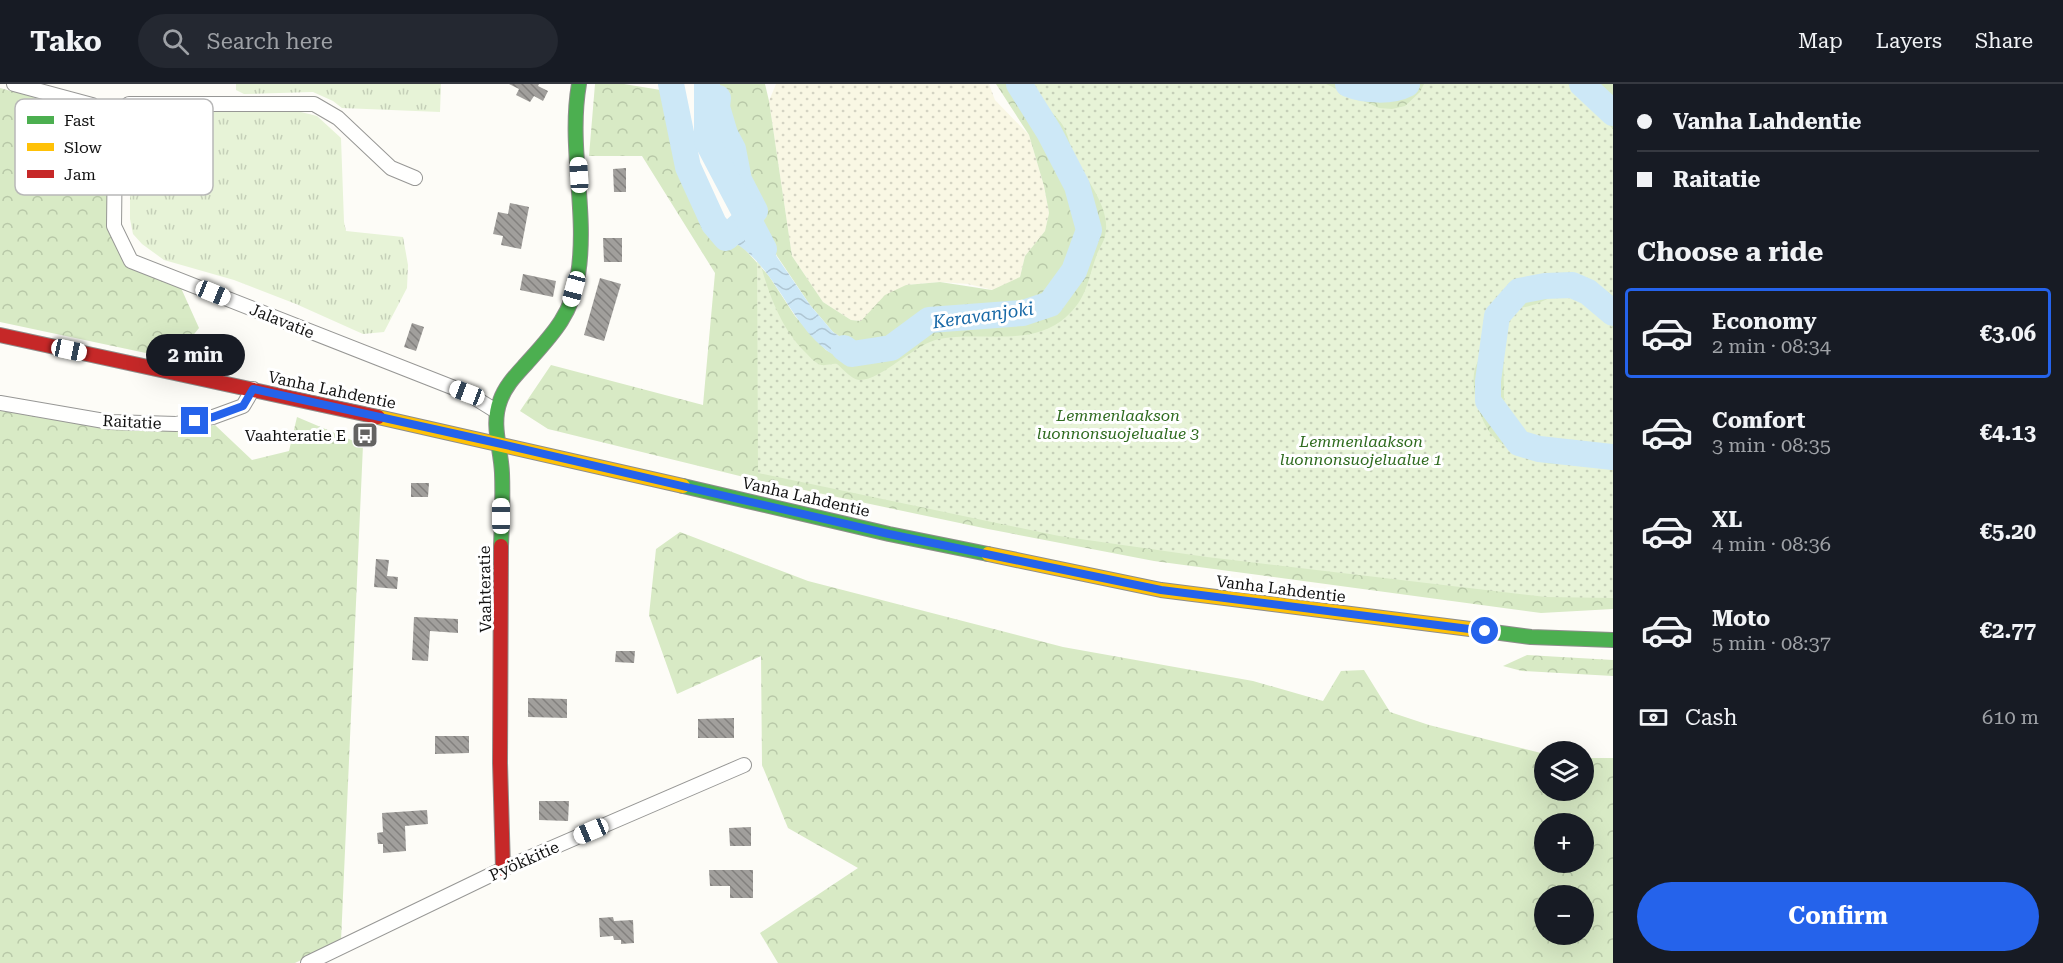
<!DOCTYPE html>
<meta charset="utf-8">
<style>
:root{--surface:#171b24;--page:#242831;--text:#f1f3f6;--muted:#9ea1a6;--line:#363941;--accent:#2563eb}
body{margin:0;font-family:"Roboto Serif",serif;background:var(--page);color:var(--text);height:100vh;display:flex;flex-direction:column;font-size:22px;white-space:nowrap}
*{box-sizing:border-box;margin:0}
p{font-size:20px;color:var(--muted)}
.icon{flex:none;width:33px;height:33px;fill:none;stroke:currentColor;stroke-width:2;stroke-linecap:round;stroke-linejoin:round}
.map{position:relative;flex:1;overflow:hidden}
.drawer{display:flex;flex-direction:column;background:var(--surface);width:450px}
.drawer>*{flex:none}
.guide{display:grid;align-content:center;height:132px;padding:0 24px;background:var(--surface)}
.buttons{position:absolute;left:1534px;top:657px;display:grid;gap:12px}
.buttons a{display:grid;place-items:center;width:60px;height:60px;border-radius:50%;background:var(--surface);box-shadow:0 6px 24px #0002;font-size:30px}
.end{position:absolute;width:27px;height:27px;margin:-14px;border:8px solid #2563eb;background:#fff;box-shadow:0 0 0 3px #fff}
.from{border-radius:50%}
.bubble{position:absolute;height:42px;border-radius:21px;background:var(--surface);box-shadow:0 6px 24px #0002;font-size:20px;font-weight:700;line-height:42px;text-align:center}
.car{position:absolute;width:18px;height:36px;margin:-18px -9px;border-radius:8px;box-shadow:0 0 4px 2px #0007;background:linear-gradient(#fff 24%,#345 0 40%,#fff 0 76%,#345 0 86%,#fff 0)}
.guide b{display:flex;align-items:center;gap:21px;height:57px;font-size:22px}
.guide b+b{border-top:2px solid var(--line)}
.guide i{width:15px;height:15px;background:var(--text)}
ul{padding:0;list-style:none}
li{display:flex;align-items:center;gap:18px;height:90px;margin:0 12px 9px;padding:0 12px;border:3px solid transparent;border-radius:6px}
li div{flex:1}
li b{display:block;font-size:22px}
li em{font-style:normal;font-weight:700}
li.active{border-color:var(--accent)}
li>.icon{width:54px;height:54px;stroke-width:1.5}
h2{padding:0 24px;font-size:27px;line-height:72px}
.pay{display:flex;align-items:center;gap:15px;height:66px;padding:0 24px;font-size:22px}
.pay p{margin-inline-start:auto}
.action{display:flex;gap:12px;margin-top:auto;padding:12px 24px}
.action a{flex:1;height:69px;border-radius:36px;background:var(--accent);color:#fff;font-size:24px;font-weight:700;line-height:69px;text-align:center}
header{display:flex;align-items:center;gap:36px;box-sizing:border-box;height:84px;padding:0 30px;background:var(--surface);border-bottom:2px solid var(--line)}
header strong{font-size:28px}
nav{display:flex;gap:33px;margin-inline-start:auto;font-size:21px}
.search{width:420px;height:54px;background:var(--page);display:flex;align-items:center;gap:15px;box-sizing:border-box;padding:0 21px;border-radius:33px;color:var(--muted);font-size:22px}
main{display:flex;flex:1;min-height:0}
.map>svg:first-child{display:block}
.farmland{fill:url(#farmland-dots)}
.grass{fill:url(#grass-tufts)}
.forest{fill:url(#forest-crowns);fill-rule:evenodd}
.park{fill:url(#park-dots)}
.water{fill:url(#water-waves)}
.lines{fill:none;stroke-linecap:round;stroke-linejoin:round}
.river{stroke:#cde8f7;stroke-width:26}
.building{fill:url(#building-back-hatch)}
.street-casing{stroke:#979795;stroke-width:16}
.fast-casing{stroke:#8e8d8b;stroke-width:16}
.slow-casing{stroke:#8e8d8b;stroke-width:16}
.jam-casing{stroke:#8e8d8b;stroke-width:16}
.street{stroke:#fffffe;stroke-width:14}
.fast{stroke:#4caf50;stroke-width:14}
.slow{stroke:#ffc107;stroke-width:14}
.jam{stroke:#c62828;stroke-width:14}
.route{stroke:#2563eb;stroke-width:8}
.labels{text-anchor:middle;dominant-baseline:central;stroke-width:6;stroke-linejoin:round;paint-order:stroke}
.street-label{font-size:16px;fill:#111;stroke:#fff}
.park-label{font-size:16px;font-style:italic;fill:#2f6b1f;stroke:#fff}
.poi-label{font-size:16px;fill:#111;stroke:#fff;text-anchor:end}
.water-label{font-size:18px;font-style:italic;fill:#1768a6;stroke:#fff}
.key{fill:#fff;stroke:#b8b8b8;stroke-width:1.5}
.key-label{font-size:16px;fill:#111}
</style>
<header>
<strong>Tako</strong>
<div class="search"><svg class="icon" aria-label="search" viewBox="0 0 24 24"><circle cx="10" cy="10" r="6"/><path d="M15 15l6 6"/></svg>Search here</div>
<nav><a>Map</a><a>Layers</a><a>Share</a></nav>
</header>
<main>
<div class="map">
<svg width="1613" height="879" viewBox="0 0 1613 879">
<defs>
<pattern id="farmland-dots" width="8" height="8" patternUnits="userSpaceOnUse" patternTransform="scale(1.5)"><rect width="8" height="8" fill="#f9f7e4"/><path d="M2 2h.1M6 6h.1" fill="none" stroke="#d4d3c3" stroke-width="1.8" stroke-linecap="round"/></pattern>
<pattern id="grass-tufts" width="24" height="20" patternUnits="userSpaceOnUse" patternTransform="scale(1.5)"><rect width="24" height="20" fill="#e7f3d7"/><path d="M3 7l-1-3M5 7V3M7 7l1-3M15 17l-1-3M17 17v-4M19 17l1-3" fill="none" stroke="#c5cfb8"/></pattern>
<pattern id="forest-crowns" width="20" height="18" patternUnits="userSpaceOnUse" patternTransform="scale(1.5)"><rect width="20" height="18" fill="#d8eac5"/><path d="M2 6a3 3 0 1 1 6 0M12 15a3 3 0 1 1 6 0" fill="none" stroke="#b8c8a8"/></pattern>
<pattern id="park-dots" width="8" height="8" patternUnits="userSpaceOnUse" patternTransform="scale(1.5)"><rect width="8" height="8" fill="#e7f3d7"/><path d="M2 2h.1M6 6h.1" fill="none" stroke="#c5cfb8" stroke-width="1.8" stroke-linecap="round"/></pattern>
<pattern id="water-waves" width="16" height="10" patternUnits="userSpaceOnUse" patternTransform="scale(1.5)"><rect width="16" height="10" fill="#cde8f7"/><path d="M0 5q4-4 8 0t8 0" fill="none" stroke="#afc6d3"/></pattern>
<pattern id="building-back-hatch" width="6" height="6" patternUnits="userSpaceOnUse" patternTransform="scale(1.5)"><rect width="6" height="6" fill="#a19f9c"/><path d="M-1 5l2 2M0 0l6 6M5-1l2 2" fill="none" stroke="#82807e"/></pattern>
</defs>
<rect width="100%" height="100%" fill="#fdfcf7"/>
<polygon class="farmland" points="776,0 989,0 995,16 1029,51 1044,102 1049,129 1045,147 1025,172 1020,193 1006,204 993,206 968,200 940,198 906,201 862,237 851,236 823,218 792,172 769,17"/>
<g class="grass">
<polygon points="236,0 441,0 440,28 342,24 333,17 313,8 244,10 236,6"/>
<polygon points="191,26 301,28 317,32 341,54 344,138 346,147 403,153 408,181 407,204 384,248 363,250 296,220 234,196 164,176 142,160 133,150 130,135 130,73 136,39 189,38"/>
</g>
<g class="forest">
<polygon points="595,0 624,0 673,8 688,83 714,140 726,154 741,161 769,192 795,232 826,266 854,280 851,260 833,248 810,221 777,172 739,96 733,65 725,50 717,23 719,0 765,0 769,17 792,172 823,218 851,236 861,237 885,211 906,201 940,198 992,206 1020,193 1025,172 1045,147 1049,129 1044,102 1029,51 996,0 1613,0 1613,525 1541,529 1154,477 988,445 752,395 548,345 520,327 551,281 703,321 715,189 642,72 589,72"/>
<polygon points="0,4 91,29 105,39 109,61 107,144 125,181 181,204 199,244 174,275 0,238"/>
<polygon points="0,324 110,344 179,346 215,341 252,376 289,367 297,333 363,361 341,857 295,879 0,879"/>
<path d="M680 448 808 497 1063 563 1253 597 1323 617 1341 587 1364 586 1390 628 1429 641 1545 670V706H1584V674H1613V879H778L760 849 858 784 788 744 762 681 761 572 677 610 649 531 656 465ZM1545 740H1584V778H1545ZM1545 812H1584V850H1545Z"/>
<polygon points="1527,571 1613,576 1613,592 1522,587 1503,582"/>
</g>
<g class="park">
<path d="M1024 0H1326L1379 24 1392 25 1405 22 1420 8 1424 0H1568L1613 45V212C1581 185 1564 183 1526 198 1516 202 1505 205 1498 213 1488 223 1489 243 1487 256 1485 268 1475 278 1474 290 1471 309 1483 349 1501 359 1512 366 1543 381 1556 380 1563 380 1571 375 1578 376 1590 378 1601 384 1613 385V514L1546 513 1207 473 1059 452 758 389 757 168C767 204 778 241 805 268 809 272 814 278 819 280 824 283 831 279 837 280 843 285 851 295 859 296 881 297 914 260 939 255 981 247 1031 264 1066 233 1087 214 1087 198 1096 173 1098 166 1103 160 1105 152 1112 125 1086 96 1075 73 1070 63 1068 49 1062 40 1051 25 1035 15 1024 0Z"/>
<path d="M1558 209C1577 208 1598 233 1613 244V362L1548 357 1529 351 1511 340 1505 327 1504 314 1503 247C1509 221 1516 227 1536 220 1544 217 1551 213 1558 209Z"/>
</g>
<path class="water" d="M755 127 777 173 810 221 833 248 851 260 875 259 881 273 854 280C845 276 833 272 825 265 786 234 773 176 726 154Z"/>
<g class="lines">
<g class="river">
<polyline points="671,0 688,83 714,140 726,154 755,127 739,96 733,65 725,50 717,23 718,14"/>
<polyline points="707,0 707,57 764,165"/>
<path d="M1348 0C1365 7 1392 8 1407 0"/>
<polyline points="1582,0 1613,29"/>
<polyline points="1613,229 1588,208 1572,201 1545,202 1519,207 1497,232 1488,297 1488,317 1519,359 1539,365 1613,373"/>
<polyline points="844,264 852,270 891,264 929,236 1023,229 1050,220 1074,187 1089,146 1077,102 1049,48 1019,0"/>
</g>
</g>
<g class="building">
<polygon points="509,0 539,0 538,2 548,7 543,17 534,12 530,18 516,11 519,5"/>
<polygon points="626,84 626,108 614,108 613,85"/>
<polygon points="510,119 529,123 521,165 501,161 503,152 493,150 498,128 508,130"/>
<polygon points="603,154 622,154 622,178 604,178"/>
<polygon points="523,190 556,197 553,213 520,206"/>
<polygon points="600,194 621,200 604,257 584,251"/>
<polygon points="412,239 424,243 416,267 404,263"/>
<polygon points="411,399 429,399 428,413 411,413"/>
<polygon points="376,475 389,476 387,492 398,493 397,505 374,503"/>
<polygon points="414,533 458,535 458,549 430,547 428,577 412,576"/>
<polygon points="616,567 635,567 634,579 615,578"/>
<polygon points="528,614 567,615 567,634 528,633"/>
<polygon points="734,634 734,654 698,654 698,635"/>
<polygon points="435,652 469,652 469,669 435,670"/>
<polygon points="539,717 569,717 568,737 539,736"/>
<polygon points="427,726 428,740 405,742 406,767 383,769 383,760 378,760 377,749 383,748 382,729"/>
<polygon points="751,743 751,762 730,762 729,744"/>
<polygon points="709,786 753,786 753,814 730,814 730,802 710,802"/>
<polygon points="613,833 614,837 633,836 634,859 621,860 621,856 614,856 613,852 600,853 599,834"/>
</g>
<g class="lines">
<g class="street-casing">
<g id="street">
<polyline points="14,0 92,21 109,35 115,58 114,142 131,177 467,309 496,327"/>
<polyline points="109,35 129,20 314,20 338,34 391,84 415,94"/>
<polyline points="0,319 110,338 176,340 213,333 243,322 253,305"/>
<polyline points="308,879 503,785 744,681"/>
</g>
</g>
<g class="fast-casing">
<g id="fast">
<polyline points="683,402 889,450 988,470"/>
<path d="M501 462C502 438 503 413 502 389 501 364 491 341 500 317 505 302 516 291 526 280 552 251 572 231 578 191 588 128 568 63 579 0"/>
<polyline points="1478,546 1531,553 1613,556"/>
</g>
</g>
<g class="slow-casing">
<g id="slow">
<polyline points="378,333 683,402"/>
<polyline points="988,470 1161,506 1478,546"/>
</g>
</g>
<g class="jam-casing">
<g id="jam">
<polyline points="0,251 378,333"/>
<polyline points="501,462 500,679 503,785"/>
</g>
</g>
<use href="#street" class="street"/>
<use href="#fast" class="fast"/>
<use href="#slow" class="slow"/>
<use href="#jam" class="jam"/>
</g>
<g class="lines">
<polyline class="route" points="195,337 213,333 243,322 253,305 497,359 889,450 1161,506 1485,547"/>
</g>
<defs>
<g id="bus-square" transform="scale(1.35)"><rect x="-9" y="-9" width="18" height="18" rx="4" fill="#646362" stroke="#fff"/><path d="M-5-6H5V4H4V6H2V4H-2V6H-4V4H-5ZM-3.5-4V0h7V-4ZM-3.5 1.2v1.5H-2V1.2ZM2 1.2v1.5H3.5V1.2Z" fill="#fff"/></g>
</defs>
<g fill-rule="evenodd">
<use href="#bus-square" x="365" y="351"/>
</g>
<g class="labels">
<g class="street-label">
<text transform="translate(282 237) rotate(22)">Jalavatie</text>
<text transform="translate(332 306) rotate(12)">Vanha Lahdentie</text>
<text transform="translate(132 338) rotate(3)">Raitatie</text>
<text transform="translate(806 413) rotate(13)">Vanha Lahdentie</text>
<text transform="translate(485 505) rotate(-91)">Vaahteratie</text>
<text transform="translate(1281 505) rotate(7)">Vanha Lahdentie</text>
<text transform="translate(524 777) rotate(-24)">Pyökkitie</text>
</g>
<g class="park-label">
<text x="1118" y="331">Lemmenlaakson<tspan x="1118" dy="18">luonnonsuojelualue 3</tspan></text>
<text x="1361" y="357">Lemmenlaakson<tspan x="1361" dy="18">luonnonsuojelualue 1</tspan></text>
</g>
<g class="poi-label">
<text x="346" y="351">Vaahteratie E</text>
</g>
<g class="water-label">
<text transform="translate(983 231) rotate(-8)">Keravanjoki</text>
</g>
</g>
<rect x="15" y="15" width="198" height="96" rx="9" class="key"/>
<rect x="27" y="32" width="27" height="8" fill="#4caf50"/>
<rect x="27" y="59" width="27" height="8" fill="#ffc107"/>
<rect x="27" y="86" width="27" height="8" fill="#c62828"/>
<g class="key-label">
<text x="64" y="42">Fast</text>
<text x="64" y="69">Slow</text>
<text x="64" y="96">Jam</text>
</g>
</svg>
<div class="buttons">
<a><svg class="icon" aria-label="layers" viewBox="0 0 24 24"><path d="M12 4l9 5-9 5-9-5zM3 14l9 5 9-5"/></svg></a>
<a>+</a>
<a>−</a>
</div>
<i class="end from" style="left:1485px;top:547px"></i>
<i class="end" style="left:195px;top:337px"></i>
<div class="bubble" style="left:146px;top:250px;width:99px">2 min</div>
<i class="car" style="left:579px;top:91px;rotate:357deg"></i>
<i class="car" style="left:574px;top:205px;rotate:195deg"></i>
<i class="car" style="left:213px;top:209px;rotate:112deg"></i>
<i class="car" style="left:69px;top:266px;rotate:102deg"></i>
<i class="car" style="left:467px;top:309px;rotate:291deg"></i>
<i class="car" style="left:501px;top:432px;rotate:0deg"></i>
<i class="car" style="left:591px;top:747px;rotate:247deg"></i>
</div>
<section class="drawer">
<div class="guide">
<b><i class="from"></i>Vanha Lahdentie</b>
<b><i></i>Raitatie</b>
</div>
<h2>Choose a ride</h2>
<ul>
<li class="active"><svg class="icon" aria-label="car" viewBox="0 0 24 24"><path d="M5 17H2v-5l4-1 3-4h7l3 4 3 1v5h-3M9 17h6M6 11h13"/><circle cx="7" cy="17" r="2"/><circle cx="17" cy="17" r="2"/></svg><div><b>Economy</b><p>2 min · 08:34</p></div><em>€3.06</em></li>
<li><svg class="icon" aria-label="car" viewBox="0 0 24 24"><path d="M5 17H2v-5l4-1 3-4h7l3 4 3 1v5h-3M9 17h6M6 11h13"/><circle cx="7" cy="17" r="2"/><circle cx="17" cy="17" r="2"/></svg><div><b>Comfort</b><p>3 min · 08:35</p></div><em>€4.13</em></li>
<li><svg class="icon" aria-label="car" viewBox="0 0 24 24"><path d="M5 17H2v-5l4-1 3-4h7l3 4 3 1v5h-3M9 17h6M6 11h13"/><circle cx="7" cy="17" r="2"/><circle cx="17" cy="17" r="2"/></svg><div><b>XL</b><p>4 min · 08:36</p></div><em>€5.20</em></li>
<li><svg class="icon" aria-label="car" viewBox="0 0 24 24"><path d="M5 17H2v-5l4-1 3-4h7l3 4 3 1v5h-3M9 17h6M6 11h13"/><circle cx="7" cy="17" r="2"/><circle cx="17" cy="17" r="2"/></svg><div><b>Moto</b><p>5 min · 08:37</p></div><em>€2.77</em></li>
</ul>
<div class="pay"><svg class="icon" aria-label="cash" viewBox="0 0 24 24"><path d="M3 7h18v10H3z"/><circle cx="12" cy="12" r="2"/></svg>Cash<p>610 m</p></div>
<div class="action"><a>Confirm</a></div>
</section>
</main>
